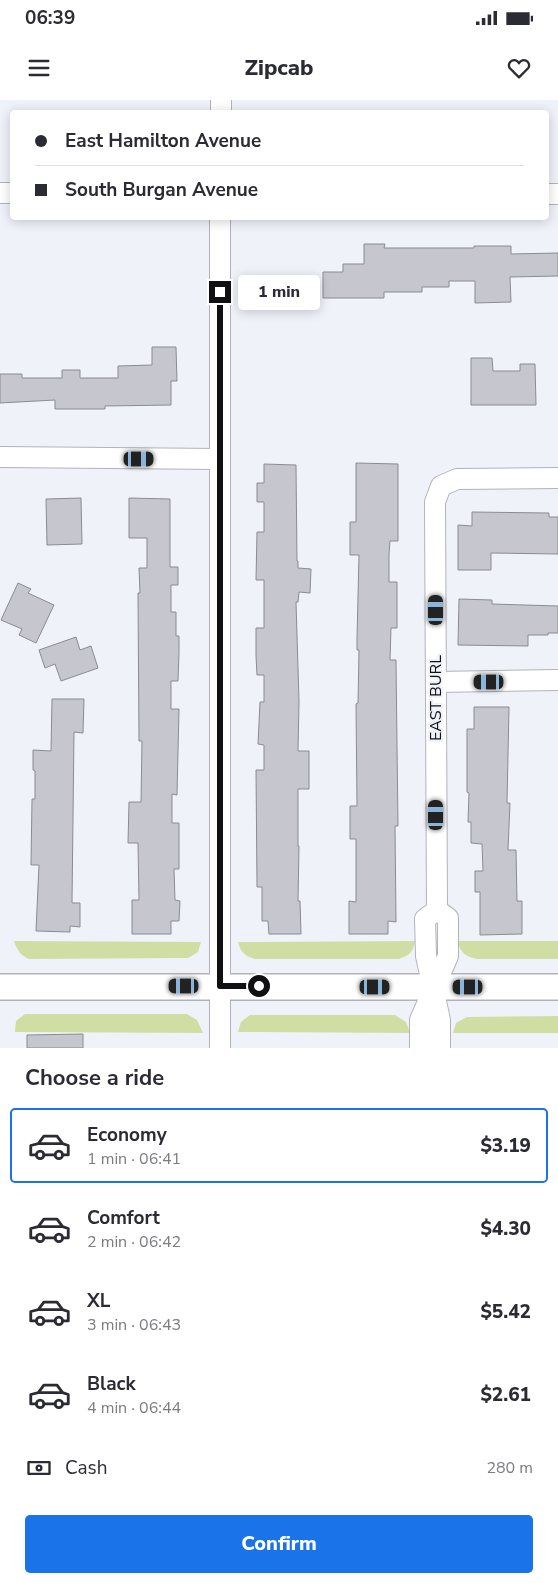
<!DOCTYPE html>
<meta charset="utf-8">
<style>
:root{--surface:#fff;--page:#f2f2f3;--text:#2b2b33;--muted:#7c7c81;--line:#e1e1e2;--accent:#1a73e8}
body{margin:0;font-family:"Nunito Sans",sans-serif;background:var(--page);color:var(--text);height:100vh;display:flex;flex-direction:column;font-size:19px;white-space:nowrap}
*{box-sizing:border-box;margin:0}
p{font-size:16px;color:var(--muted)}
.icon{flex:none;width:28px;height:28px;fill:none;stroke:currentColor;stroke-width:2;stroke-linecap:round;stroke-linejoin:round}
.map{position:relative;height:948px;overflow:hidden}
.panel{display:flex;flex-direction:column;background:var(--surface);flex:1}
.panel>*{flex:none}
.banner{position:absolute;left:10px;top:10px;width:539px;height:110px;border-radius:5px;box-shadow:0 2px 12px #0003;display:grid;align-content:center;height:110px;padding:0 25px;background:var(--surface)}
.end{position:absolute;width:22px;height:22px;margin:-11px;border:6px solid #101013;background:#fff;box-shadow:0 0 0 2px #fff}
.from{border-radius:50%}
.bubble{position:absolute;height:35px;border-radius:5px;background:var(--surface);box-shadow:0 2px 12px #0003;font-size:16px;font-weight:800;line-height:35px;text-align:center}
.car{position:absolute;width:15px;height:30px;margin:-15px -8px;border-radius:6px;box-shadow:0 0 4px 1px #0007;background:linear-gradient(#222 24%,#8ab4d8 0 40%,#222 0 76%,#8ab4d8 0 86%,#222 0)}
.banner b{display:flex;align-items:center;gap:18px;height:48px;font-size:19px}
.banner b+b{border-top:1px solid var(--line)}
.banner i{width:12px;height:12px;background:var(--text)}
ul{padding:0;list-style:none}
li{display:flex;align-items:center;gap:15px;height:75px;margin:0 10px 8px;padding:0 15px;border:2px solid transparent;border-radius:5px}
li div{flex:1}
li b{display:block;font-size:19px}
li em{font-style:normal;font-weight:800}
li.current{border-color:var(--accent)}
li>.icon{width:45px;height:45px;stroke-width:1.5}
h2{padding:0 25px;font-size:22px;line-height:60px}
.pay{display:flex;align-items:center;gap:12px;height:55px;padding:0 25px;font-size:19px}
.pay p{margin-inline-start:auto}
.primary-button{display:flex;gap:10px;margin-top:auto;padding:10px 25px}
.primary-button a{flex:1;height:58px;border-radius:5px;background:var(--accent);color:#fff;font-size:20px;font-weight:800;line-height:58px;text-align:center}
.status{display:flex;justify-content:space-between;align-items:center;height:35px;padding:0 25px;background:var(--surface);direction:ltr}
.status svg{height:14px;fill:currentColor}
header{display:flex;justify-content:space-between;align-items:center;height:65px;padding:0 25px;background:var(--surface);font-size:22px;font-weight:800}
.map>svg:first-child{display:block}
.green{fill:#d0dea3}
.building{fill:#c5c6ce;stroke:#8a8c93}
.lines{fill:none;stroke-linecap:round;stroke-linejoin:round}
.minor-casing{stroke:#b2b3ba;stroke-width:22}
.tertiary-casing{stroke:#b2b3ba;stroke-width:28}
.minor{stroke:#fff;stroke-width:20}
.tertiary{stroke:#fff;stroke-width:25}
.route{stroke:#101013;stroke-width:6}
.labels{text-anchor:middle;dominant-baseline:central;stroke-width:4.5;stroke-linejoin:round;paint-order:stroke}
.street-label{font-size:16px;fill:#101013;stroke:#f0f2fa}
</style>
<div class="status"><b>06:39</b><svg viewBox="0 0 49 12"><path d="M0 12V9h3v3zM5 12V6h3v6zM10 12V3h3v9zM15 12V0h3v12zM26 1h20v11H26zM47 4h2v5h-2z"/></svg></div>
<header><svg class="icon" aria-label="menu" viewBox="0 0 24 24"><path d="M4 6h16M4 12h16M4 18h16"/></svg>Zipcab<svg class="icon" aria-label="heart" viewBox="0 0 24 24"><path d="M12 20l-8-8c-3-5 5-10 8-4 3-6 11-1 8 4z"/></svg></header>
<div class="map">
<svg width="558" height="948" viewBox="0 0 558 948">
<rect width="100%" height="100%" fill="#f0f2fa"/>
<g class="green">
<path d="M14 841 201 842 198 852 188 858 29 859C20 855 17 850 14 841Z"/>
<path d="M415 841C413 852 410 855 399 859H255C245 856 241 853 238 842Z"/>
<path d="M458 841H558V859H477C466 857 459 852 458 841Z"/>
<polygon points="25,914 187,914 197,920 203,933 15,932 16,921"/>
<polygon points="250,915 395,915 406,922 410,933 238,932 241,922"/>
<polygon points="558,916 558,933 453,933 456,923 467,917"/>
</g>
<g class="building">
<polygon points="364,144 385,144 384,148 474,148 474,146 511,146 511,154 558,153 558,176 510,177 511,202 475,203 475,181 449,181 449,187 422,187 422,192 384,192 384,198 323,198 323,172 343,172 343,164 364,164"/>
<polygon points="152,247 176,247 177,281 171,281 171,305 105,306 105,309 55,309 55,300 0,303 0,274 22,274 22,278 62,278 62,270 80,270 80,278 118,278 118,266 152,265"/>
<polygon points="471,258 492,258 493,271 520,271 520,264 535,264 536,305 471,305"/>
<polygon points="356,363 398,364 398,441 390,441 389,454 389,482 397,482 397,528 391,528 390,560 396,560 398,726 395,726 396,822 388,821 388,834 349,834 349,801 356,802 356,739 350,739 350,706 357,706 356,604 358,603 359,550 357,550 357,539 359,455 350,455 350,422 356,422"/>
<polygon points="264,364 296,365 297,461 298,461 298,468 311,469 310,493 299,492 298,502 296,502 299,601 298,651 309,651 309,689 298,689 298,746 299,746 298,801 300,801 301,834 269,834 268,821 262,821 262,787 257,787 256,670 264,670 264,645 258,644 260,602 264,602 264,575 257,575 256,556 256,528 264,528 264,480 256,480 257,432 264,432 264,402 257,402 257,383 264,383"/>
<polygon points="81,398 82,444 47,445 46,399"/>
<polygon points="129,398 170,399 170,467 178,467 178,485 171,485 171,512 176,512 176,536 179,536 179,553 178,581 171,581 171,609 179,609 177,695 172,694 172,723 179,723 179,769 174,769 175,800 180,801 179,821 171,821 171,834 132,834 132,800 139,800 138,743 128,743 129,702 141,702 142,641 139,641 138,493 140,493 139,468 147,468 147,438 129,438"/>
<polygon points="472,412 549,413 549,417 558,417 558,454 491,453 491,470 458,470 458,425 472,426"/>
<polygon points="18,483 31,489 28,493 54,505 36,543 19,535 22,529 1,520"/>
<polygon points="459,499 492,500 492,504 558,506 558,533 548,533 548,535 528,535 528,546 458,545"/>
<polygon points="76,537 80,550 91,546 98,568 61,581 55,564 45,568 39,550"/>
<polygon points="52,599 84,599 83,633 74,632 72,803 80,803 80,827 70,826 70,832 36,831 39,765 31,765 32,699 35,699 35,671 33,670 33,650 51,651"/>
<polygon points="474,607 509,607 507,703 510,703 508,750 516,750 517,801 522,801 522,834 480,835 480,792 475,792 475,771 483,771 482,744 471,743 471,722 468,722 469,693 467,692 467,629 474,629"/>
<polygon points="83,934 83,948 27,948 27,935"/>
</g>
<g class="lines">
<g class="minor-casing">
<g id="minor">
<polyline points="221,12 221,0"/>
<polyline points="0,93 12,93"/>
<polyline points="546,94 558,94"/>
<polyline points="220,118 220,948"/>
<polyline points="0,357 219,359"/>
<polyline points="436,582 558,580"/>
<polyline points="437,810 435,402 441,386 457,379 558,378"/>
<polyline points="437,810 425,819 426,856 440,920 440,948"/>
<polyline points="420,948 420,920 448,856 448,818 437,810"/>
</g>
</g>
<g class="tertiary-casing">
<polyline id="tertiary" points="0,887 558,887"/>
</g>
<use href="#minor" class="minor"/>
<use href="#tertiary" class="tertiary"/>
</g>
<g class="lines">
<polyline class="route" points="220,192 220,886 259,886"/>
</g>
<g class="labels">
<g class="street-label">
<text transform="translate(436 598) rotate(-90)">EAST BURL</text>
</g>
</g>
</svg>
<i class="end from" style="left:259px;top:886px"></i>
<i class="end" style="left:220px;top:192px"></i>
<div class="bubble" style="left:238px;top:175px;width:82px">1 min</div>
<i class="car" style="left:139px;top:359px;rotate:90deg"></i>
<i class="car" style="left:436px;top:510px;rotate:0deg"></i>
<i class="car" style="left:489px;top:582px;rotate:270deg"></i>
<i class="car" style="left:436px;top:715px;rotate:0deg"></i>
<i class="car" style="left:184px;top:886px;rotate:270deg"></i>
<i class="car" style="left:375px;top:887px;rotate:90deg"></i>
<i class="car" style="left:468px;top:887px;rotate:270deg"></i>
<div class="banner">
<b><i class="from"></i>East Hamilton Avenue</b>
<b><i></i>South Burgan Avenue</b>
</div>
</div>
<section class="panel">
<h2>Choose a ride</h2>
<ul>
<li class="current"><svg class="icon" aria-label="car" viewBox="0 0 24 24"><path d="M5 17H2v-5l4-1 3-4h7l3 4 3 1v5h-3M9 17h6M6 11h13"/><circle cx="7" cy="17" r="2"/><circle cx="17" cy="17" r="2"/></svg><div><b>Economy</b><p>1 min · 06:41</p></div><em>$3.19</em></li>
<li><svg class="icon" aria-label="car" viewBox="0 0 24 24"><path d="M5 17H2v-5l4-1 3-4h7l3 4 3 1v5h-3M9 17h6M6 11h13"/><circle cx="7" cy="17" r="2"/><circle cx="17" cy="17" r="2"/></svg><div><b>Comfort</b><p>2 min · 06:42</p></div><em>$4.30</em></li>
<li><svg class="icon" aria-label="car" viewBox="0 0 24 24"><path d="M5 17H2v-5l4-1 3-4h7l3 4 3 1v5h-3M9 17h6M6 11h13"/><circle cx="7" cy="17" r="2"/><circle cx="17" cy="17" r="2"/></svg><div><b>XL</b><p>3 min · 06:43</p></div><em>$5.42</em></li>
<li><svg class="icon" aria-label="car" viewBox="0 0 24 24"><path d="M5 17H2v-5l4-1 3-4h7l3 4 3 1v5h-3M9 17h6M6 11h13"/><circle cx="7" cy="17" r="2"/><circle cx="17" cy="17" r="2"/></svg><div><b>Black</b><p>4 min · 06:44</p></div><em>$2.61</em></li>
</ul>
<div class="pay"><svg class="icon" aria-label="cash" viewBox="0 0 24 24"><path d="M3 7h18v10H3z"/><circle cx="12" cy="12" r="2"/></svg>Cash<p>280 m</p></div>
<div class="primary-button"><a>Confirm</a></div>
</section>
